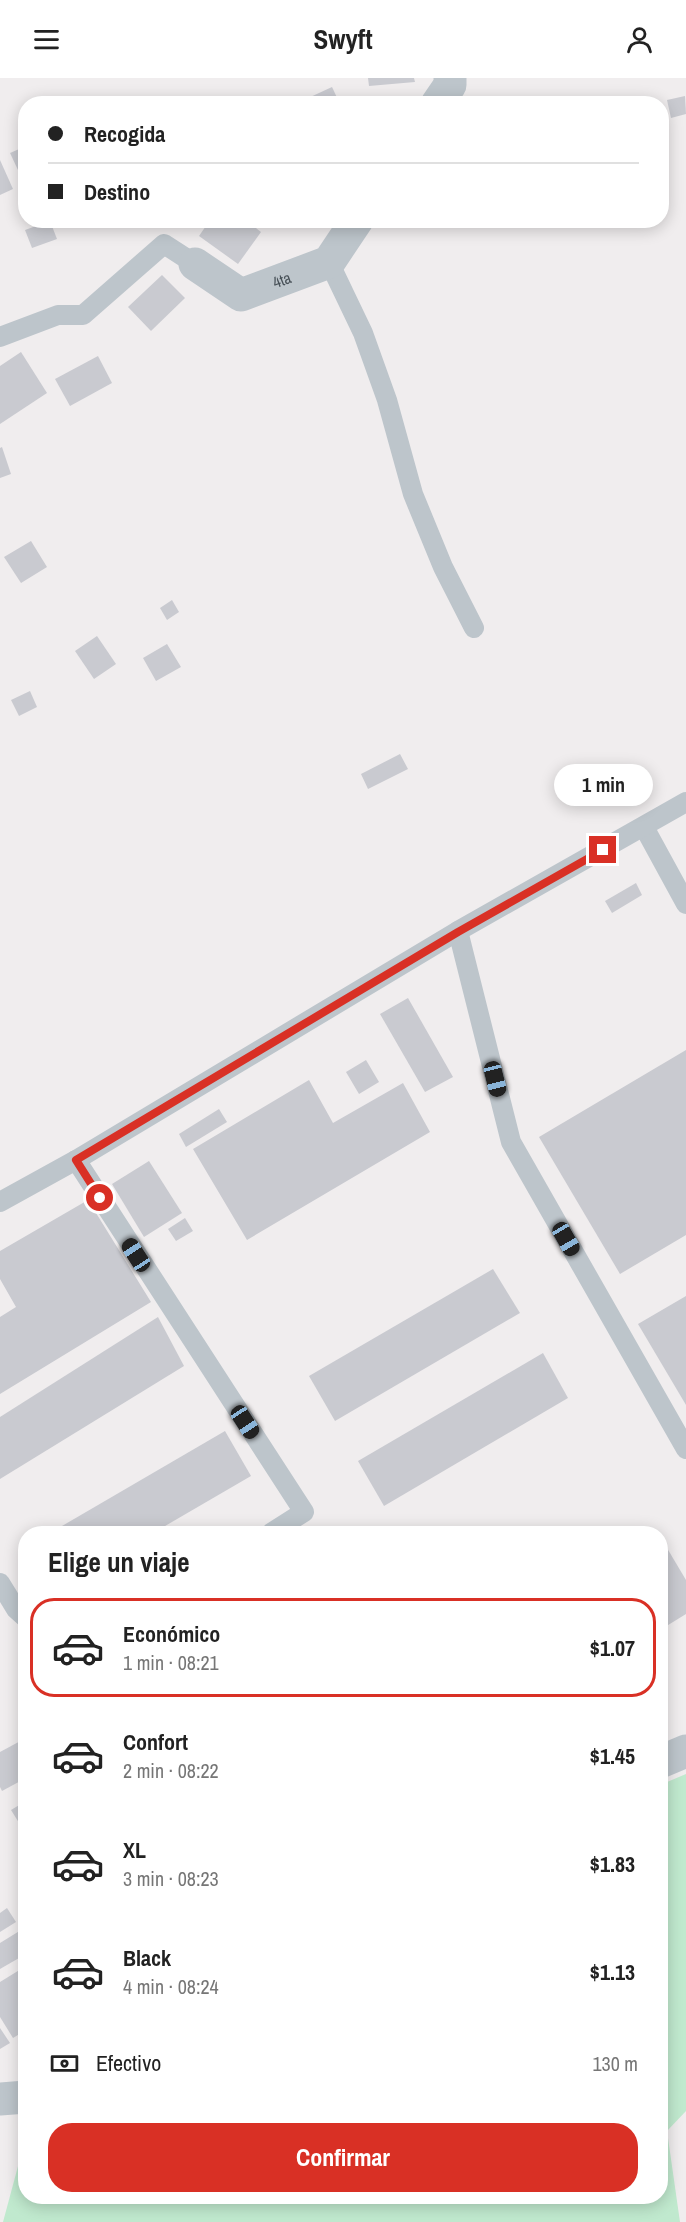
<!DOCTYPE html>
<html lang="es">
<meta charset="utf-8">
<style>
:root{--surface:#fff;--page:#f2f2f2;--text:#222;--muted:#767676;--line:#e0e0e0;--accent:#d93025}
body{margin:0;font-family:"Archivo Narrow",sans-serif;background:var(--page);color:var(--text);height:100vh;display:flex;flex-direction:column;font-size:22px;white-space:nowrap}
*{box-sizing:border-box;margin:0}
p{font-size:20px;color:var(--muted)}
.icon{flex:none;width:33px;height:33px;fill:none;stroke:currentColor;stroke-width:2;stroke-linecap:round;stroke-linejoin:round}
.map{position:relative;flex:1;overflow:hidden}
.drawer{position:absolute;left:18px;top:1448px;width:650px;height:678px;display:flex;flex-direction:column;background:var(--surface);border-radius:24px;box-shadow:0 3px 15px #0003}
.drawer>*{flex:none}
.hud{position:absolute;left:18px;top:18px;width:651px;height:132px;border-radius:24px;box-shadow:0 3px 15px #0003;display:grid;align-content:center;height:132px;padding:0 30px;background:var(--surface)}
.end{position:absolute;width:27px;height:27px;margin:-14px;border:8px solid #d93025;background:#fff;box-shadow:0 0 0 3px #fff}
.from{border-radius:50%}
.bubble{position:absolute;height:42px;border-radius:21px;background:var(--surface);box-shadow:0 3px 15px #0003;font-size:20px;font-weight:700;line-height:42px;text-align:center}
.car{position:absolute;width:18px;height:36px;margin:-18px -9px;border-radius:8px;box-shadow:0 0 4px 2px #0007;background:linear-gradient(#222 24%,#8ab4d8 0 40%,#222 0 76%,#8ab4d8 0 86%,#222 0)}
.hud b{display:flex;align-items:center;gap:21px;height:57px;font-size:22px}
.hud b+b{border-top:2px solid var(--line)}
.hud i{width:15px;height:15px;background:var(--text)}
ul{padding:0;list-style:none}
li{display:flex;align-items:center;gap:18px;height:99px;margin:0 12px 9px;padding:0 18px;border:3px solid transparent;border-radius:24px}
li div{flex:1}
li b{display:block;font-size:22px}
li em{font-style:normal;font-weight:700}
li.active{border-color:var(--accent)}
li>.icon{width:54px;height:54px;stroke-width:1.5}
h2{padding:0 30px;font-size:27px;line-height:72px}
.pay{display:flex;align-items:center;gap:15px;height:66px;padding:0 30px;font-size:22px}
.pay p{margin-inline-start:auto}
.primary-button{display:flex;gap:12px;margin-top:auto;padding:12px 30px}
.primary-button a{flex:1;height:69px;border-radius:24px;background:var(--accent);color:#fff;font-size:24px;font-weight:700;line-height:69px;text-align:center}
header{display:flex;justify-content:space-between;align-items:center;height:78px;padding:0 30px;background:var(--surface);font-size:27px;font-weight:700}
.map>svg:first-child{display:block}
.green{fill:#c0e9ce}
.building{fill:#c9cad0}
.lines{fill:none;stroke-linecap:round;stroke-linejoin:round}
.lane{stroke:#bdc5cb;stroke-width:20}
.street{stroke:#bdc5cb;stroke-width:33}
.route{stroke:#d93025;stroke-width:8}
.labels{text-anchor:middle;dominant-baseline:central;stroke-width:4.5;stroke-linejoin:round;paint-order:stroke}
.street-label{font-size:16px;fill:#485158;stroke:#fff}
</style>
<header><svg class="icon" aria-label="menu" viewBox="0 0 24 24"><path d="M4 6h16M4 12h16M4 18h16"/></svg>Swyft<svg class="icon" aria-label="person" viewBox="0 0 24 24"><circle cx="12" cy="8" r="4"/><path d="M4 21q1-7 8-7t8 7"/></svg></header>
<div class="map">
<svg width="686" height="2144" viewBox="0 0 686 2144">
<rect width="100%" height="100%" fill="#f0edee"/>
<polygon class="green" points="686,1696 686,2033 667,2053 680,2144 3,2144 21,2077 25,2075 26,2118 660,2118 660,1707"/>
<g class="building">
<polygon points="368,0 414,0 415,4 369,8"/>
<polygon points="332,9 340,26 308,26 306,21"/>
<polygon points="685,18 686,36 671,40 667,22"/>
<polygon points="26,68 26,109 10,75"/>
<polygon points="0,82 13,111 0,117"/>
<polygon points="210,142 246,142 261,154 238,186 199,158"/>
<polygon points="50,143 57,161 32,170 25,152"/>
<polygon points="162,197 185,220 151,253 128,229"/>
<polygon points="21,274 47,315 0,346 0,288"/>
<polygon points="98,278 112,305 70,328 55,301"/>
<polygon points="2,369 11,396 0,400 0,370"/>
<polygon points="31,463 47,489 21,505 4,479"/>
<polygon points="172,522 179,534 167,542 160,530"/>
<polygon points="97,558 116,586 94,601 75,573"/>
<polygon points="167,566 181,589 156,603 143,580"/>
<polygon points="30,613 37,629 19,638 11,622"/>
<polygon points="400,676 408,691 368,711 361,696"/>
<polygon points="636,805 642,817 612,835 605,823"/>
<polygon points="408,920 453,999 425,1014 380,936"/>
<polygon points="686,972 686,1157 620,1196 539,1059"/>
<polygon points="366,982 379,1004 359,1016 346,994"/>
<polygon points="309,1002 333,1045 403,1005 430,1054 247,1162 193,1071"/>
<polygon points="219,1031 227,1044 186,1069 179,1056"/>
<polygon points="149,1083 182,1135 144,1159 112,1106"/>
<polygon points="88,1122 151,1224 0,1316 0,1239 16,1229 0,1201 0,1173"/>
<polygon points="185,1140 193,1153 176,1163 168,1151"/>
<polygon points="493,1191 520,1235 335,1343 309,1298"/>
<polygon points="686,1218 686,1327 638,1246"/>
<polygon points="158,1239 184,1288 0,1401 0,1339"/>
<polygon points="543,1275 568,1320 384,1428 358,1383"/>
<polygon points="225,1353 251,1398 153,1455 50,1455"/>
<polygon points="664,1465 686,1502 686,1536 660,1552 660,1467"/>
<polygon points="26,1660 26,1700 2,1713 0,1709 0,1674"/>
<polygon points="26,1723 26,1756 11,1732"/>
<polygon points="7,1830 16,1844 0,1854 0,1835"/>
<polygon points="26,1849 26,1876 0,1891 0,1865"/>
<polygon points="26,1888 26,1952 13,1960 0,1939 0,1904"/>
<polygon points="0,1950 10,1965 0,1971"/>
</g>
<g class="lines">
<g class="lane">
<polyline points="329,184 363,255 387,322 413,416 443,489 474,550"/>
<polyline points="0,259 58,237 83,237 164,166 195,186"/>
<polyline points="644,749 686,826"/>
<polyline points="458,853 511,1064 686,1371"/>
<polyline points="76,1082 304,1434 271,1455"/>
<polyline points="0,1124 76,1082 458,853 686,724"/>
<polyline points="0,1505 16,1531 26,1540"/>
</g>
<g class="street">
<polyline points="437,26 450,7 450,0"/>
<path id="s1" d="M195 186 241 217 329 184 357 142"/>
<polyline points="660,1684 686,1673"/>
<polyline points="0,2021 26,2019"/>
</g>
</g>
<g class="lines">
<polyline class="route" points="100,1120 76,1082 458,854 603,772"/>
</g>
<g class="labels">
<g class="street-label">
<text stroke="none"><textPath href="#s1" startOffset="99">4ta</textPath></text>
</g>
</g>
</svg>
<i class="end from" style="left:100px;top:1120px"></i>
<i class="end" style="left:603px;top:772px"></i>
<div class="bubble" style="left:554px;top:686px;width:99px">1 min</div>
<i class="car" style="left:495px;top:1001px;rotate:166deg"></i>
<i class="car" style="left:566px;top:1161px;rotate:150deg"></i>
<i class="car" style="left:136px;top:1177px;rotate:327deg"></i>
<i class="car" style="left:245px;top:1344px;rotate:147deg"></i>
<div class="hud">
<b><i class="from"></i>Recogida</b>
<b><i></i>Destino</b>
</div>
<section class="drawer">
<h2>Elige un viaje</h2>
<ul>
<li class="active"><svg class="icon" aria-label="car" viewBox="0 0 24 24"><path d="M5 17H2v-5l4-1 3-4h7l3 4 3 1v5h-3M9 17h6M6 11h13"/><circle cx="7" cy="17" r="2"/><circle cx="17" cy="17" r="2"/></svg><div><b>Económico</b><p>1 min · 08:21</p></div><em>$1.07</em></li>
<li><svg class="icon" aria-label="car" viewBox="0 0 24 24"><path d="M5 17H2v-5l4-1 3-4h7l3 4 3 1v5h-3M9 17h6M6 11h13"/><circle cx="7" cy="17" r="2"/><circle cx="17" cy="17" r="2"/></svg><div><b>Confort</b><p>2 min · 08:22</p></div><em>$1.45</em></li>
<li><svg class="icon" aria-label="car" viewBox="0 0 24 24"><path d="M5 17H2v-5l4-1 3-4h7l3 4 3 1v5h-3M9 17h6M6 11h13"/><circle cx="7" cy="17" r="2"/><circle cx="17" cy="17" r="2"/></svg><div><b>XL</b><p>3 min · 08:23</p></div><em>$1.83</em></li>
<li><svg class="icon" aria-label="car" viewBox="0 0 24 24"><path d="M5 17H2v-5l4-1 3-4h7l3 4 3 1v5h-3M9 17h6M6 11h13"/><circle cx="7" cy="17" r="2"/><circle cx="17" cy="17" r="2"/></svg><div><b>Black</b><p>4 min · 08:24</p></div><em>$1.13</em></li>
</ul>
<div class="pay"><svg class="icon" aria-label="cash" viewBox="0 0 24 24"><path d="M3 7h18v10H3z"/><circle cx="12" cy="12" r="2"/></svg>Efectivo<p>130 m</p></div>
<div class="primary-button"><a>Confirmar</a></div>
</section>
</div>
